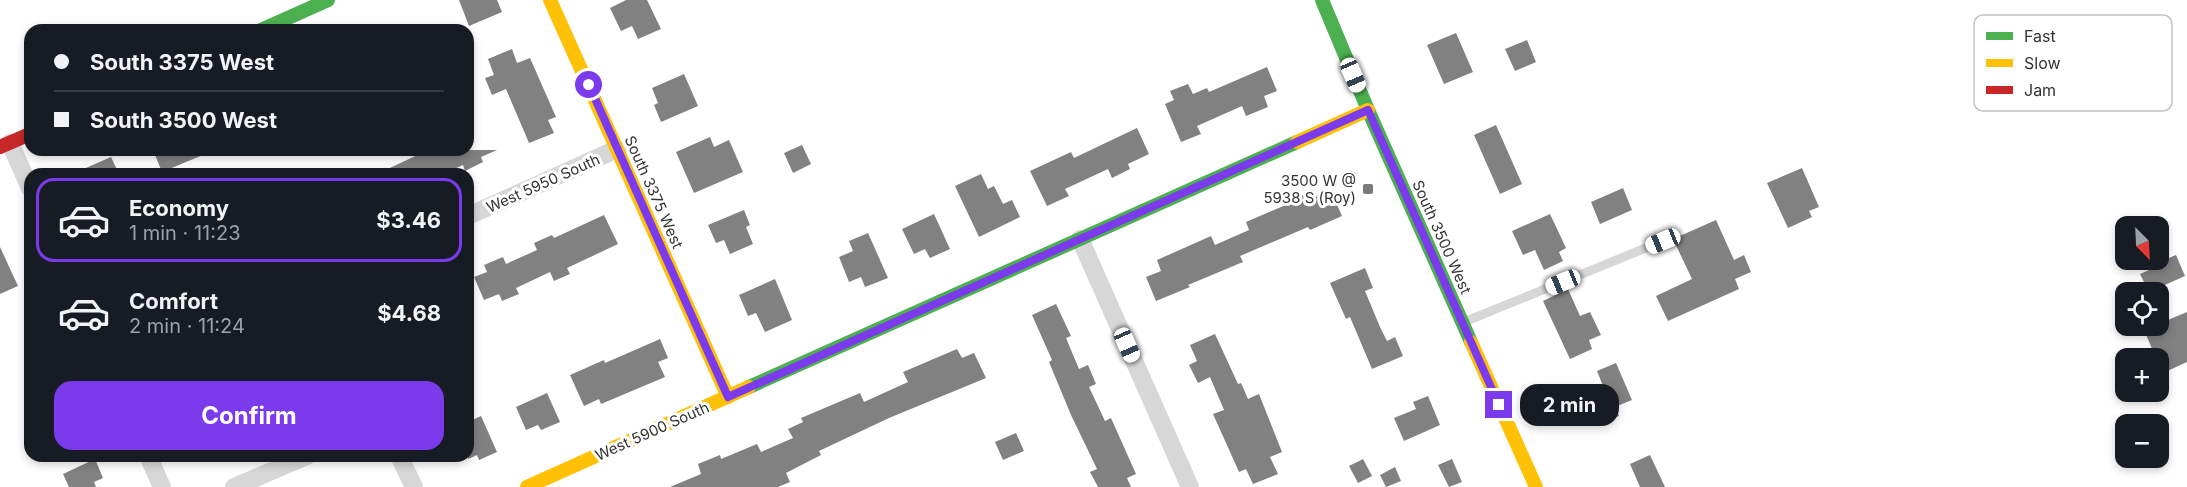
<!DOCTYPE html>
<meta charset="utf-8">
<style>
:root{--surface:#171b24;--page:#20242c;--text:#f1f3f6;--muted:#9ea1a6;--line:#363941;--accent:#7c3aed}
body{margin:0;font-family:Inter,sans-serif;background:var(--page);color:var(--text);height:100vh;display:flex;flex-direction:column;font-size:22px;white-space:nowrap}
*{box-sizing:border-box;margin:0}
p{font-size:20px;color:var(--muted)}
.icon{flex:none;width:33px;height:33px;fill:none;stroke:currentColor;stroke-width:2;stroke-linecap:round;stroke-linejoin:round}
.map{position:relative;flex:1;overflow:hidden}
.drawer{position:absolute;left:24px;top:168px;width:450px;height:294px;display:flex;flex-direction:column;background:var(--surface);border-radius:18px;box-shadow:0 3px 9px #0003}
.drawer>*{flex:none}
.banner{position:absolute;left:24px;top:24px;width:450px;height:132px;border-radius:18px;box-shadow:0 3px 9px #0003;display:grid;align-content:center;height:132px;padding:0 30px;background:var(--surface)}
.needle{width:39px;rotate:156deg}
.buttons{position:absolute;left:2115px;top:216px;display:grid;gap:12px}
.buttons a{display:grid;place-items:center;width:54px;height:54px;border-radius:12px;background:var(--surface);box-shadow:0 3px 9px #0003;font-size:30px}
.end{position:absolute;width:27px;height:27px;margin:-14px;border:8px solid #7c3aed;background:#fff;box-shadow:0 0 0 3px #fff}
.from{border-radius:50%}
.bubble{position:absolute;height:42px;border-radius:18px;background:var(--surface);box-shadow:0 3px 9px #0003;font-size:20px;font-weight:700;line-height:42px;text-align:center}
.car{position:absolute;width:18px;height:36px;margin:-18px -9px;border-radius:8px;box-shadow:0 0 4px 2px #0007;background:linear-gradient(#fff 24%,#345 0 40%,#fff 0 76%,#345 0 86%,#fff 0)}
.banner b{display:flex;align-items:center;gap:21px;height:57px;font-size:22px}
.banner b+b{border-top:2px solid var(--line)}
.banner i{width:15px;height:15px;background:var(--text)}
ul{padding:10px 0 0;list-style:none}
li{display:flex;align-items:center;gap:18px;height:84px;margin:0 12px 9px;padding:0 18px;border:3px solid transparent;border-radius:18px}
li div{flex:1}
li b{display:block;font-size:22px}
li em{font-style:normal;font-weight:700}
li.current{border-color:var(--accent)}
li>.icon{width:54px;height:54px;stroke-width:1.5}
.cta{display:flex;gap:12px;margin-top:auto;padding:12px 30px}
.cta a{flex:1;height:69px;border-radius:18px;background:var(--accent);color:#fff;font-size:24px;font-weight:700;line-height:69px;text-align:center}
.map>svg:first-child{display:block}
.building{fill:#818181}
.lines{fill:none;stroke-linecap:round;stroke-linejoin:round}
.lane{stroke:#d7d7d7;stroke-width:9}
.street{stroke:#d7d7d7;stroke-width:18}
.fast{stroke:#4caf50;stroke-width:14}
.slow{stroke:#ffc107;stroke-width:14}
.jam{stroke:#c62828;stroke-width:14}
.route{stroke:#7c3aed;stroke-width:8}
.poi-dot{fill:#7a7a7a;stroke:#fff;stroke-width:2}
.labels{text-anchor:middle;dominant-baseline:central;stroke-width:6;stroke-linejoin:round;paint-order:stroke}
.poi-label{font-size:15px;fill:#333;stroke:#fff;text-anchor:end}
.street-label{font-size:15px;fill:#333;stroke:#fff}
.key{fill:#fff;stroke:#c2c2c2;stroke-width:1.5}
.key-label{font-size:16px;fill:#333}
</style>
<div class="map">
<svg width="2187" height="487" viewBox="0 0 2187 487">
<rect width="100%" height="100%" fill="#fff"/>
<g class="building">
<polygon points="459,0 497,0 502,12 469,26"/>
<polygon points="626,0 647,0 661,29 638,39 632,26 621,31 610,8"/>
<polygon points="1456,33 1473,72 1444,84 1427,45"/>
<polygon points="1527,40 1536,62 1515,71 1505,49"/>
<polygon points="512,49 517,63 530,58 556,117 548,120 554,133 529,143 506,89 492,95 485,78 494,75 488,59"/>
<polygon points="1267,67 1277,91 1264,96 1268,107 1246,116 1242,106 1197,126 1201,134 1181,142 1165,104 1174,100 1170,91 1188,84 1193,94 1207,88 1209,92"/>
<polygon points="684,74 698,106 661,122 654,105 658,103 652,88"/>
<polygon points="1496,125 1522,184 1500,194 1474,135"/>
<polygon points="1137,128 1149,154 1128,164 1130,169 1112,178 1108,169 1065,189 1069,196 1047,206 1030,171 1071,152 1074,158"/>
<polygon points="710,137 714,147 729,140 743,172 694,193 676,152"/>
<polygon points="802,145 811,164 793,173 784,153"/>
<polygon points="153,150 215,150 162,172"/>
<polygon points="428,150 497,150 481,157 483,162 465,171 463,165 443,174 377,174"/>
<polygon points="111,157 119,174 72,174"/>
<polygon points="1802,168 1819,207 1809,211 1812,217 1788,228 1767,183"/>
<polygon points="981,174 988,189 994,186 1003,204 1012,200 1020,217 979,237 955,186"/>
<polygon points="1623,188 1632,210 1600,224 1591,202"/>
<polygon points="1314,190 1317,197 1331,191 1342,216 1310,230 1308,227 1240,256 1243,262 1188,285 1190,287 1156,301 1146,277 1161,271 1157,260 1211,236 1215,245 1249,230 1246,222 1297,200 1296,198"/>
<polygon points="744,210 750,225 746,227 753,244 730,254 724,240 716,243 708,225"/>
<polygon points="934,214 950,249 930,258 925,249 914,254 902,229"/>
<polygon points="1550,214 1566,248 1559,252 1563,261 1544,270 1535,250 1523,255 1512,231"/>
<polygon points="604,215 618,244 567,268 570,274 554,281 550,272 516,288 519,294 502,301 499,294 484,300 474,277 487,272 484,265 503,257 506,264 537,250 534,243 552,235 554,238"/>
<polygon points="1716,220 1734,260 1744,255 1751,272 1735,279 1739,289 1668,321 1656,296 1692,279 1673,239"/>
<polygon points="868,233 888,278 865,287 861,277 849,282 839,257 853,251 849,241"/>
<polygon points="0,247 18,286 0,294"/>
<polygon points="2162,255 2164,260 2176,255 2185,276 2149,292 2140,274 2149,270 2145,263 2158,260 2158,257"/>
<polygon points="1365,268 1373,288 1365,291 1380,327 1387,341 1395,337 1403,356 1372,369 1350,317 1346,319 1330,283"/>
<polygon points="775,279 792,320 765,332 756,313 748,316 739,295"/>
<polygon points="1568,289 1580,316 1590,312 1601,335 1589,340 1592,349 1570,359 1543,301"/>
<polygon points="1056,304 1071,336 1066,338 1079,369 1088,365 1096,384 1089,387 1105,421 1111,418 1136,474 1127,478 1131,487 1098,487 1090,472 1097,469 1071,415 1049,362 1052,360 1032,315"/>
<polygon points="2187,312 2187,362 2163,373 2158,358 2156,358 2144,330"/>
<polygon points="1215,334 1238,384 1241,383 1248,399 1259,394 1282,452 1270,457 1278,474 1253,484 1246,469 1239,472 1213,414 1224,410 1210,377 1198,383 1189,365 1197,361 1190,345"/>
<polygon points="660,339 668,358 658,362 665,377 601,404 599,399 584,406 570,375 604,360 605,363"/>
<polygon points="957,349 962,358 974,353 986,378 889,418 819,451 821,455 786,473 790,482 778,487 670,487 701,474 698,464 720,455 721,459 757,444 761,452 793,438 788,429 803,422 801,418 860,393 864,402 908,382 903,372"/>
<polygon points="1616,363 1632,400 1615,407 1619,416 1598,424 1584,394 1603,386 1597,371"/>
<polygon points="547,393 560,422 541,430 538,425 526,430 516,407"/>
<polygon points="1428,396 1440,425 1404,441 1394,418 1416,409 1413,402"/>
<polygon points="481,416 497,452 479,460 477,455 468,459 468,422"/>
<polygon points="1016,433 1024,451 1003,460 995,442"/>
<polygon points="1650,455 1665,487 1640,487 1630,464"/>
<polygon points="95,459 103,478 94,482 96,487 69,487 63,474"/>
<polygon points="1363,459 1372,476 1358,483 1349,466"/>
<polygon points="1452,459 1462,482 1449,487 1438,465"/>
<polygon points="1395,467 1401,481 1386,487 1380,475"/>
</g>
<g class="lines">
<polyline class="lane" points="1464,322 1663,241"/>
<g class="street">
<polyline points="10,143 30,188"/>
<polyline points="468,216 617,149"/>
<polyline points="1080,239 1190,487"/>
<polyline points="148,456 162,487"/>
<polyline points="399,456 414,487"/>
<polyline points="234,487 307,456"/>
</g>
<g class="fast">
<polyline points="1322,0 1368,110 1471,342"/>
<polyline points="261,30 328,0"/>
<polyline points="749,387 1297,142"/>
</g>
<g class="slow">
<polyline points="550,0 728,397"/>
<polyline points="1297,142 1368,110"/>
<polyline points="1471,342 1536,487"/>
<polyline points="527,487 749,387"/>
</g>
<polyline class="jam" points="0,147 30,134"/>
</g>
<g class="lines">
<polyline class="route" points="589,85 728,397 1368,110 1499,405"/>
</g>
<rect class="poi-dot" x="1362" y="183" width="12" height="12" rx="3"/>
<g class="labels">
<g class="poi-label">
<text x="1356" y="180">3500 W @<tspan x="1356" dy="17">5938 S (Roy)</tspan></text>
</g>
<g class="street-label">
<text transform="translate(543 183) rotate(-24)">West 5950 South</text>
<text transform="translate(654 192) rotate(66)">South 3375 West</text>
<text transform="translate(1442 237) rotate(66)">South 3500 West</text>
<text transform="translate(652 431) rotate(-24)">West 5900 South</text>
</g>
</g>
<rect x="1974" y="15" width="198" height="96" rx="9" class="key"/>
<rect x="1986" y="32" width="27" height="8" fill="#4caf50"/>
<rect x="1986" y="59" width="27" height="8" fill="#ffc107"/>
<rect x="1986" y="86" width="27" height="8" fill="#c62828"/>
<g class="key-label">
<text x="2024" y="42">Fast</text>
<text x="2024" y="69">Slow</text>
<text x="2024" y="96">Jam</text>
</g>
</svg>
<div class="buttons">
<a><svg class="needle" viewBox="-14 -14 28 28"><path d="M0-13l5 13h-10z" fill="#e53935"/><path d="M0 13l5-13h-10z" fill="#9ea1a6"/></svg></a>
<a><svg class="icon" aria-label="locate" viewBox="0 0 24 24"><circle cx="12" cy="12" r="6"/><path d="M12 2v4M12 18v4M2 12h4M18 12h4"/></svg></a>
<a>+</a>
<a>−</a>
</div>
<i class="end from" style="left:589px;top:85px"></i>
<i class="end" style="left:1499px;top:405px"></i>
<div class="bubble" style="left:1520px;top:384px;width:99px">2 min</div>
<i class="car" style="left:1353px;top:75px;rotate:157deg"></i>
<i class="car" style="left:1663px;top:241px;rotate:248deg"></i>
<i class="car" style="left:1563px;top:282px;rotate:248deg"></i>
<i class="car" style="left:1127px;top:345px;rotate:156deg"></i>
<div class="banner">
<b><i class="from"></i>South 3375 West</b>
<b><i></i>South 3500 West</b>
</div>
<section class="drawer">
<ul>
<li class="current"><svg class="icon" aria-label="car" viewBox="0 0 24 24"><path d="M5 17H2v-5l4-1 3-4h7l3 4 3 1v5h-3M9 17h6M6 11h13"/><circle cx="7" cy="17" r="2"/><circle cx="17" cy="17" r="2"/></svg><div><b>Economy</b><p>1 min · 11:23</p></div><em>$3.46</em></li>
<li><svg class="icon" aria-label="car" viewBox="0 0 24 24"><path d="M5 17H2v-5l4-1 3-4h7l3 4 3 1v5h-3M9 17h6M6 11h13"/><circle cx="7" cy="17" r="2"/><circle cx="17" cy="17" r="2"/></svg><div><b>Comfort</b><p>2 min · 11:24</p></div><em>$4.68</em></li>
</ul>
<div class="cta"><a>Confirm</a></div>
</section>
</div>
